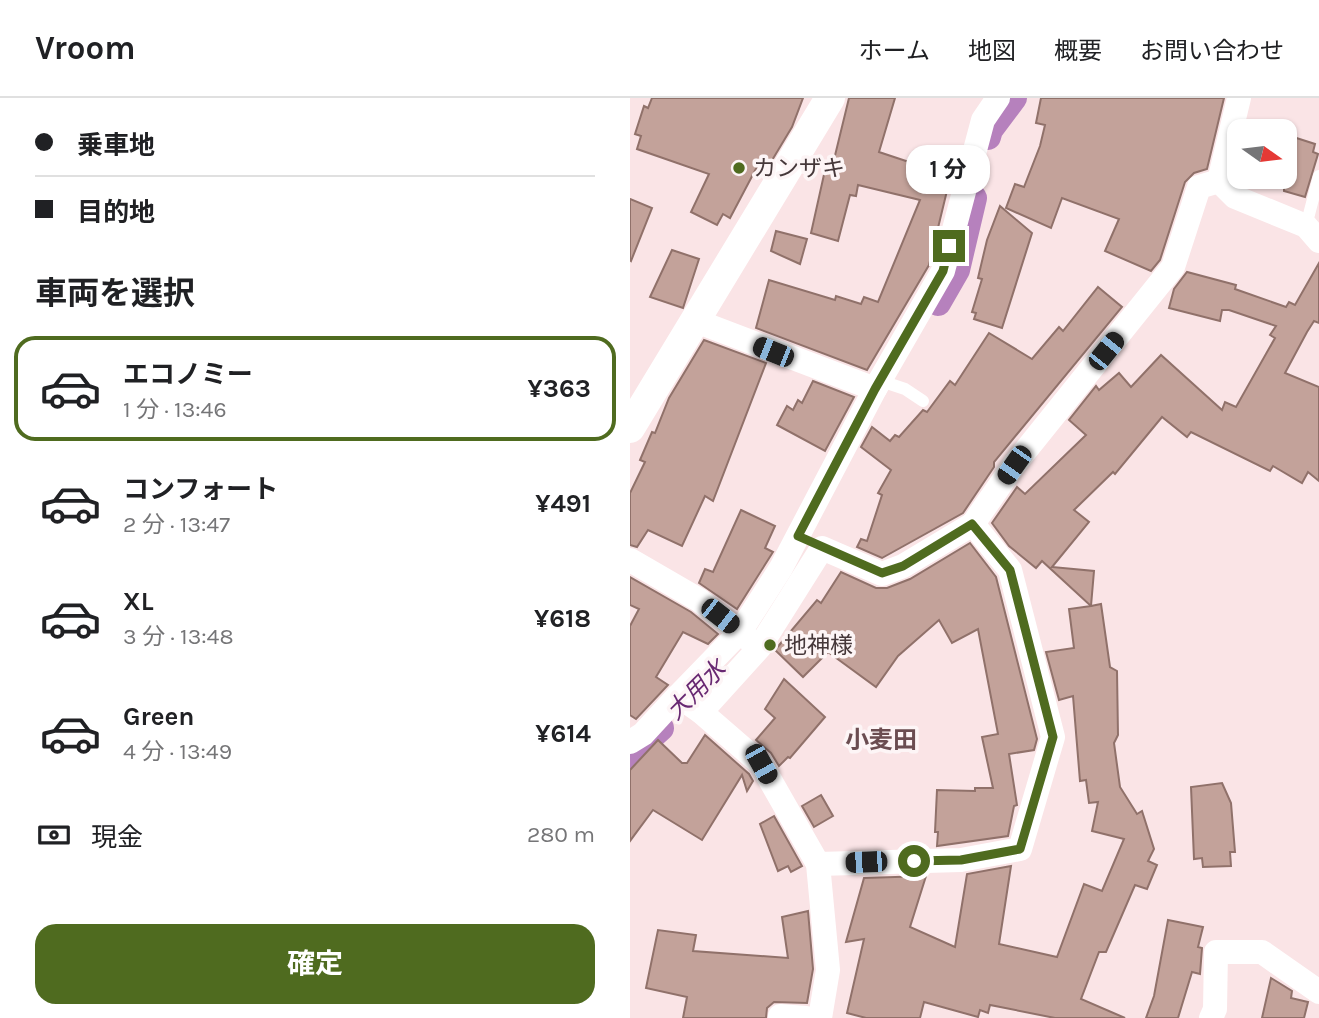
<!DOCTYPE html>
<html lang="ja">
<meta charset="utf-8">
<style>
:root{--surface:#fff;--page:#f2f2f2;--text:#202124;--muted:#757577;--line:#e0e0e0;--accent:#4f6b1f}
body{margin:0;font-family:Karla,"Noto Sans JP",sans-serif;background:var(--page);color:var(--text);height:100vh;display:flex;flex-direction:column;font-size:26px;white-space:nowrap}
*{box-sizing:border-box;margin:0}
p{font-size:23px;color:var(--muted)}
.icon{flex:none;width:38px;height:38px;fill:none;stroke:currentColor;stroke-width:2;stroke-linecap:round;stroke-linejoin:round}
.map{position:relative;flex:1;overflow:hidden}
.drawer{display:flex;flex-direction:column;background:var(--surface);width:630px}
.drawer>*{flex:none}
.guide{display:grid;align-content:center;height:154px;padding:0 35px;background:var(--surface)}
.needle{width:46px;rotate:104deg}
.tools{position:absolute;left:597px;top:21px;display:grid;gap:14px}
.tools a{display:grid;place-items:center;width:70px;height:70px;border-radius:14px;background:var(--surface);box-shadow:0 2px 5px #0004;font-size:35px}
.end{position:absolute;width:32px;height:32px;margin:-16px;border:9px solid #4f6b1f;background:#fff;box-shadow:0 0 0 4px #fff}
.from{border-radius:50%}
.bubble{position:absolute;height:49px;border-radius:21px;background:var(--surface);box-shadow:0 2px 5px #0004;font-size:23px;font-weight:700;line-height:49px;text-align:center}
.car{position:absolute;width:21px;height:42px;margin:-21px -10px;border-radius:9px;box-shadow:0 0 5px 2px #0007;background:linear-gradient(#222 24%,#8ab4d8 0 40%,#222 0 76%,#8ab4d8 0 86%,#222 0)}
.guide b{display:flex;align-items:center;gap:24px;height:66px;font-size:26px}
.guide b+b{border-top:2px solid var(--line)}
.guide i{width:18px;height:18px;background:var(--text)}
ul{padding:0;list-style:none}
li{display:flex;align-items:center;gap:21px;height:105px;margin:0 14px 10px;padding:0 21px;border:4px solid transparent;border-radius:21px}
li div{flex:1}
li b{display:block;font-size:26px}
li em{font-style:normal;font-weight:700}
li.current{border-color:var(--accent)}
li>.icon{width:63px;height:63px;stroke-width:1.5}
h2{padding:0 35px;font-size:32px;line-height:84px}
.pay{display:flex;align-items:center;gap:18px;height:77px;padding:0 35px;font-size:26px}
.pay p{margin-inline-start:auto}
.primary-button{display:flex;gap:14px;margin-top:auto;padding:14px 35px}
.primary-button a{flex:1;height:80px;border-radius:21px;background:var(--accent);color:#fff;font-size:28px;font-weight:700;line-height:80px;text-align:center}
header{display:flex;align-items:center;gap:42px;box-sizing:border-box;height:98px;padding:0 35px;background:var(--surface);border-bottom:2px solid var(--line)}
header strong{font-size:33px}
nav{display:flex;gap:38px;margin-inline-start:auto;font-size:24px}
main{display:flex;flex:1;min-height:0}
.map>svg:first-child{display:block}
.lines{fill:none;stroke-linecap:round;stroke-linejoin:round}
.canal{stroke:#b681bd;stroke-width:26}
.building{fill:#c3a29a;stroke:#90716a;stroke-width:2}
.service{stroke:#fff;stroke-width:12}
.minor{stroke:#fff;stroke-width:24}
.tertiary{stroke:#fff;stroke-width:30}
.route{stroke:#4f6b1f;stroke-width:9}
.poi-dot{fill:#4f6b1f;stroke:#fdf5f6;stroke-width:2.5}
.labels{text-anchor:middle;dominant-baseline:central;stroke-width:7;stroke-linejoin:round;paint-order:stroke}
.poi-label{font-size:23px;fill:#46383a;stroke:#fdf5f6;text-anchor:start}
.water-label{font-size:24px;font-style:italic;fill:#682872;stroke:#fdf5f6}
.neighbourhood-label{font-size:24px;font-weight:bold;fill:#6b4d51;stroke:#fdf5f6}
</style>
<header>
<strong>Vroom</strong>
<nav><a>ホーム</a><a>地図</a><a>概要</a><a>お問い合わせ</a></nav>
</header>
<main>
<section class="drawer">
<div class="guide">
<b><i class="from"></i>乗車地</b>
<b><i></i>目的地</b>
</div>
<h2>車両を選択</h2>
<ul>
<li class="current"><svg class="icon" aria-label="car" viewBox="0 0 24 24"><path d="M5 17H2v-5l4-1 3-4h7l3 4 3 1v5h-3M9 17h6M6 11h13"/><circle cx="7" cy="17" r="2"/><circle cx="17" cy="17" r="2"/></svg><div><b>エコノミー</b><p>1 分 · 13:46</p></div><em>¥363</em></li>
<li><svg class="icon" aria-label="car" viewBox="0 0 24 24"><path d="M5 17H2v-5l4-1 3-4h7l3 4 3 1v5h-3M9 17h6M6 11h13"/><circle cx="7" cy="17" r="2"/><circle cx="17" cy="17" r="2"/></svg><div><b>コンフォート</b><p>2 分 · 13:47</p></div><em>¥491</em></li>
<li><svg class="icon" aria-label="car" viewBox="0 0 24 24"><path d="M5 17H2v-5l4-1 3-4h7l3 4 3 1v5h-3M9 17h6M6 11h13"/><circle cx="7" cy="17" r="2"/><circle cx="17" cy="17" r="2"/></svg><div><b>XL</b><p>3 分 · 13:48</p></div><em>¥618</em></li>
<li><svg class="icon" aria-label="car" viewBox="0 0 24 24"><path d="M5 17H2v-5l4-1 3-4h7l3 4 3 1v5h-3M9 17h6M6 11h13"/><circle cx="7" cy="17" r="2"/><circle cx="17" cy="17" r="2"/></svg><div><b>Green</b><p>4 分 · 13:49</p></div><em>¥614</em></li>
</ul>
<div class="pay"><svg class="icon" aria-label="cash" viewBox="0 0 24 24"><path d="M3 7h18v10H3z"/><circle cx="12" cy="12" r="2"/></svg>現金<p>280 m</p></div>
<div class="primary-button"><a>確定</a></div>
</section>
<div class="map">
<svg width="689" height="920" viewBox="0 0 689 920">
<rect width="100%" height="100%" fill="#fae4e6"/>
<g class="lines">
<g class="canal">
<polyline points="358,39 360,32 384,0"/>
<polyline points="308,205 327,172 344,100"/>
<polyline points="0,658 31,630"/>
</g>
</g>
<g class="building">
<polygon points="22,0 173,0 162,29 138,69 129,65 100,120 93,116 87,127 61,114 79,76 7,51 11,38 5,36 14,8 18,10"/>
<polygon points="219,0 265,0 249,54 288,67 322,72 299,167 237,272 126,230 139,182 205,202 206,198 231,206 234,199 248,204 290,102 228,87 226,98 220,97 208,143 181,135 195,72 201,74"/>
<polygon points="411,0 594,0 577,71 564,75 555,84 530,162 521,173 475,153 489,121 432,100 421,130 376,110 385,86 394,89 410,48 415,27 406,25"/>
<polygon points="654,36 685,46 683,54 688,56 675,99 654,93"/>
<polygon points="0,101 22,110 1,163 0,162"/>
<polygon points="370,108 402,135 372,230 344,221 346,215 342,214 352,181 348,180 357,142"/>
<polygon points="146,133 177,141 170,166 141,153"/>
<polygon points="42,152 69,161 53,210 20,199"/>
<polygon points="689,165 689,225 684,223 677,234 655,275 689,289 689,383 678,374 672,385 643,368 640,373 561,334 557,339 532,319 485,376 483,374 444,412 459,424 422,469 464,473 461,508 471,506 480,569 487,573 488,637 484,645 490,689 507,716 512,713 524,751 518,763 527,767 517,791 505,787 476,854 469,854 451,901 495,920 425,920 360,907 358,915 350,912 348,919 294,904 290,920 236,920 217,915 234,841 216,844 234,780 296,778 280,829 325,849 337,776 381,768 369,846 427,859 454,786 472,793 494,741 462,733 468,704 459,705 456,682 450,683 443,598 429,602 416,554 444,550 439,511 461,508 412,463 406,470 379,448 362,425 387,389 395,396 456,337 439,322 466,288 469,292 489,275 501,289 531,257 592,312 595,304 606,309 645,240 640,237 646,228 599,212 592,212 590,223 539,210 544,191 557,174 606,187 605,191 656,209 659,204 665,207"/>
<polygon points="468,189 492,209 364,364 364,369 333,415 252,460 227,449 231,441 237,443 252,397 248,395 261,372 231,349 242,329 260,343 265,337 269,339 293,312 297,314 320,283 325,287 359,235 402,261 429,229 433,233"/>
<polygon points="74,242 136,265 83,403 75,398 52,448 18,432 7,449 0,447 0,395 15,364 10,362 22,334 25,335 39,300"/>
<polygon points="183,283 224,299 195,353 147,327 157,308 163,312 168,302 172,305"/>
<polygon points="111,412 145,428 135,450 143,454 107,511 69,485 75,471 83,474"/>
<polygon points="340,445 366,479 407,641 404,652 379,656 387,707 384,708 378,738 307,748 308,734 305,734 307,692 345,693 345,690 363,690 352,639 368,636 348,531 322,545 309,522 268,558 246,589 198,554 173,579 145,552 187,502 191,505 211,474 246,490 257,490 280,481"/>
<polygon points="0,479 61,514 88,536 78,546 53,534 26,579 38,587 6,621 0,617 0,528 9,511 0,507"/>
<polygon points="154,581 195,619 160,660 158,659 149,668 141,655 126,642 145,620 135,611"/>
<polygon points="75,637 119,676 123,683 117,693 112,677 72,742 23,712 0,743 0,672 28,642 52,665 57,665"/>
<polygon points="592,685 601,705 605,754 600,754 601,768 573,769 572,760 564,761 561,689"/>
<polygon points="191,697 203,718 184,729 172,708"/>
<polygon points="144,718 172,768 161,774 158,768 148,773 130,726"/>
<polygon points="178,813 183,871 177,905 144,904 137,910 136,920 53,920 57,899 16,890 28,832 66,837 63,853 158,860 152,819"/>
<polygon points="538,822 573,829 568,849 572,850 570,876 562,874 548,920 516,920 524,898"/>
<polygon points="641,880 662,893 661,900 678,904 674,920 632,920"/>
</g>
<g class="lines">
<g class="service">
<polyline points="676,128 689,78"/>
<polyline points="251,283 275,291 293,303"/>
</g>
<g class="minor">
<polyline points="589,83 605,99 676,128 689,143"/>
<polyline points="66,223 245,291"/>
<polyline points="343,426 384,367 543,169 569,89 589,83 609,0"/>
<polyline points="0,462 69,502 121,543"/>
<polyline points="48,598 110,534 151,470 245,291 313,173 353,22 368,0"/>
<polyline points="71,614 131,666 188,766 198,872 190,920"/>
<polyline points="0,644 13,636 48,598 71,614 129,550 192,450 252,476 273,468 343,426 380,472 423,639 390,751 331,762 188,766"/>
<polyline points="150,918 176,920"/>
<polyline points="581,920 585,911 586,854 632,854 689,894"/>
</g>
<polyline class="tertiary" points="0,330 200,0"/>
</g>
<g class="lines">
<polyline class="route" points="284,763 331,762 390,751 423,639 380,472 342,426 273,468 252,475 168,438 245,291 313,173 319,148"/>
</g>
<g class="poi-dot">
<circle cx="109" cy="70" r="7"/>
<circle cx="140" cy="547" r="7"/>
</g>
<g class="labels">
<g class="poi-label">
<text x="123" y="70">カンザキ</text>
<text x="154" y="547">地神様</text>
</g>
<g class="water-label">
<text transform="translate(66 592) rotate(-45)">大用水</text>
</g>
<g class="neighbourhood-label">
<text x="251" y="642">小麦田</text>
</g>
</g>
</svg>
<div class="tools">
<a><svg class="needle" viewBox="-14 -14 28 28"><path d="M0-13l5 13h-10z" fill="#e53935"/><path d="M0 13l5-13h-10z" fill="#757577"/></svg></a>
</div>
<i class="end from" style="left:284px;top:763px"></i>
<i class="end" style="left:319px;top:148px"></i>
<div class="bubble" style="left:276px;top:47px;width:84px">1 分</div>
<i class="car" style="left:476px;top:253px;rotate:39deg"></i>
<i class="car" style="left:143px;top:254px;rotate:292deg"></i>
<i class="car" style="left:384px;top:367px;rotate:215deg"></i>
<i class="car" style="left:90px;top:518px;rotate:128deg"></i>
<i class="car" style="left:131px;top:666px;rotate:151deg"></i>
<i class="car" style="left:236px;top:764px;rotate:268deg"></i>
</div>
</main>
